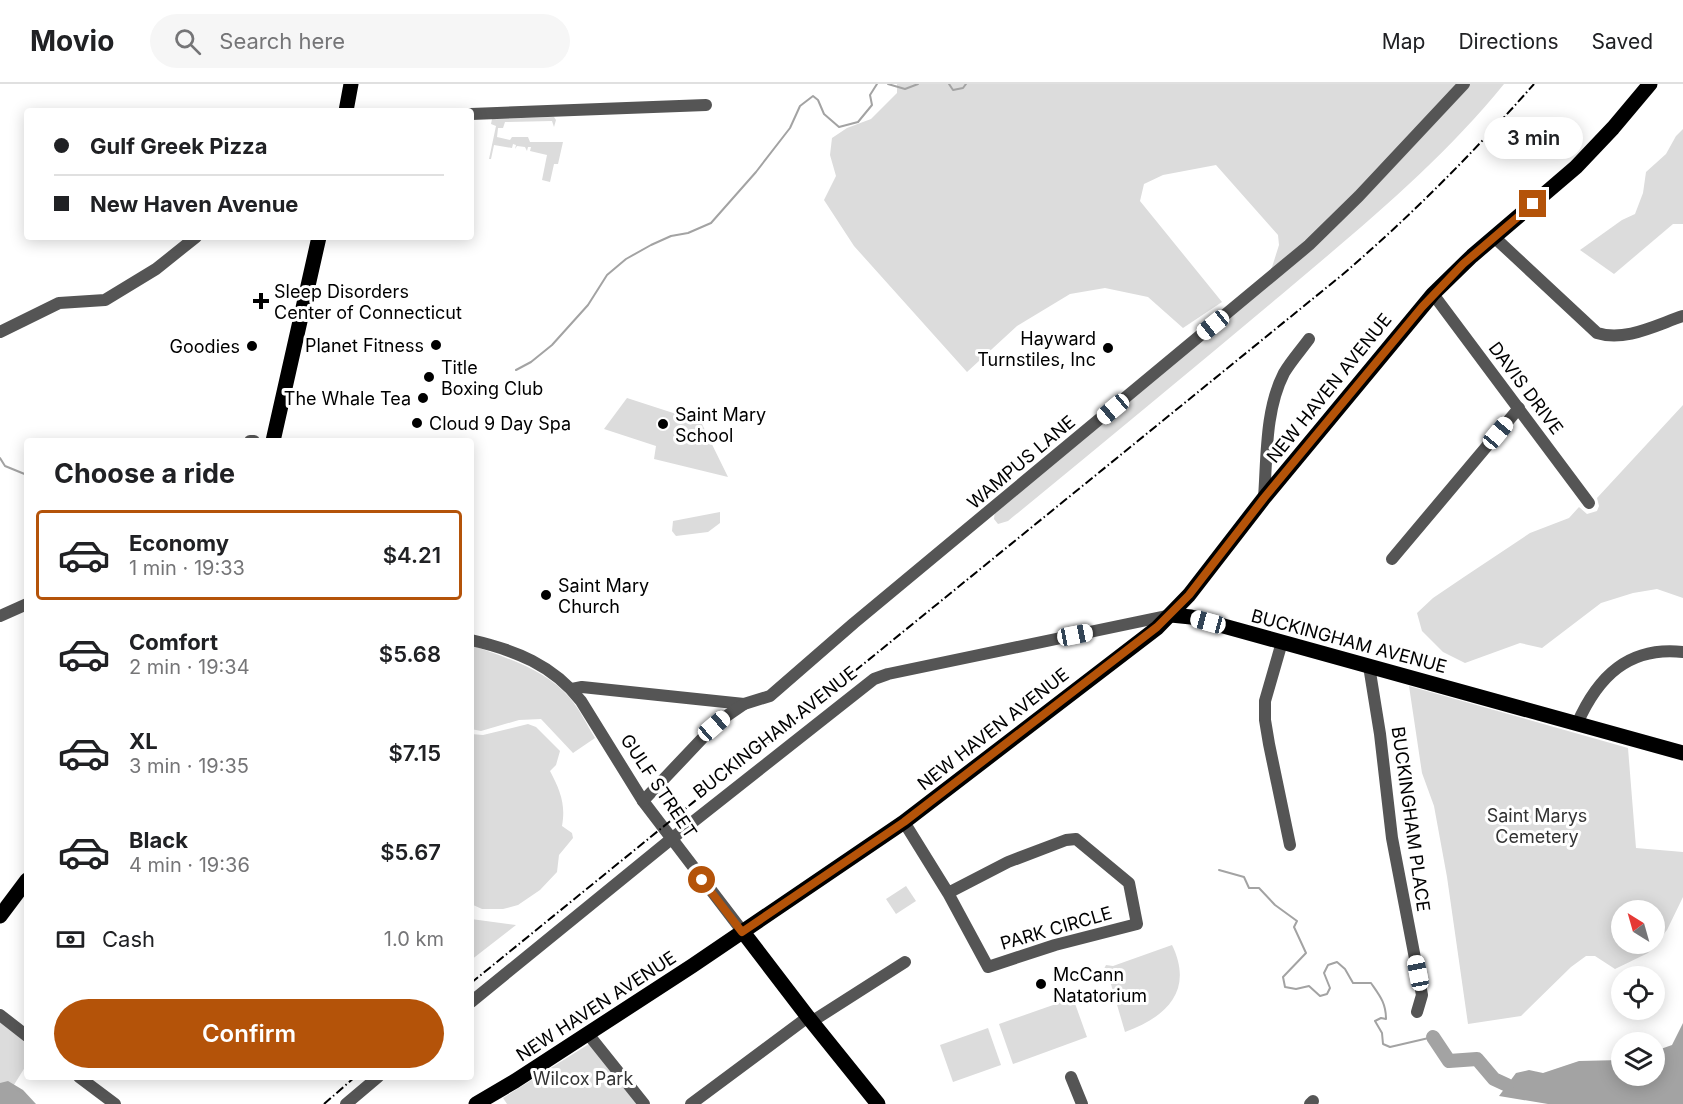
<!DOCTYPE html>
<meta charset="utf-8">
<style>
:root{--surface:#fff;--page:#f6f6f6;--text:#202124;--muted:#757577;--line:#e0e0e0;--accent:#b45309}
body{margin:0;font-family:Inter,sans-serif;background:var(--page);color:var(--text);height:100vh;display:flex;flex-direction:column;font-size:22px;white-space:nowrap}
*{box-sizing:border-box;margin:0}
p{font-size:20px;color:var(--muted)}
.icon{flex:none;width:33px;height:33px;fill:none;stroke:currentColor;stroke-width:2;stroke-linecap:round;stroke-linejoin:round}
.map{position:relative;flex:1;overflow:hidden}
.details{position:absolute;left:24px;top:354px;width:450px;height:642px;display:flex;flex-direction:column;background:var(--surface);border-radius:6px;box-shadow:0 3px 15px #0003}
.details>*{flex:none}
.top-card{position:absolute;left:24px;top:24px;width:450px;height:132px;border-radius:6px;box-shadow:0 3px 15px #0003;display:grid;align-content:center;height:132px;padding:0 30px;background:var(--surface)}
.needle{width:39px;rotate:323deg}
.tools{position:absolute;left:1611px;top:816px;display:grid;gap:12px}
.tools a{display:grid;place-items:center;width:54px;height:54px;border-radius:50%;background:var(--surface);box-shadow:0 3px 15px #0003;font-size:30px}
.end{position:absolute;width:27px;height:27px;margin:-14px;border:8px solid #b45309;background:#fff;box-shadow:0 0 0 3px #fff}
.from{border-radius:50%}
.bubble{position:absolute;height:42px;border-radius:21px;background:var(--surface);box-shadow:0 3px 15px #0003;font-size:20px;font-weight:600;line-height:42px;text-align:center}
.car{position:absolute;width:18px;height:36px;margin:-18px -9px;border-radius:8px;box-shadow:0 0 4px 2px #0007;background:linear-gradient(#fff 24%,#345 0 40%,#fff 0 76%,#345 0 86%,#fff 0)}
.top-card b{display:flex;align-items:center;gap:21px;height:57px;font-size:22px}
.top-card b+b{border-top:2px solid var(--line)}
.top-card i{width:15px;height:15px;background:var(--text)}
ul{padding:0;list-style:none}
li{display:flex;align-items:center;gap:18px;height:90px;margin:0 12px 9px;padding:0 18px;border:3px solid transparent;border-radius:6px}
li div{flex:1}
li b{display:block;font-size:22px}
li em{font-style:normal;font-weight:600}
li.active{border-color:var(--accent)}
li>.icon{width:54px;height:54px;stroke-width:1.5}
h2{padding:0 30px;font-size:27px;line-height:72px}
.pay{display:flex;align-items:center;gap:15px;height:66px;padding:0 30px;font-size:22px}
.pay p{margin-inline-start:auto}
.primary-button{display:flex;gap:12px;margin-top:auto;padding:12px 30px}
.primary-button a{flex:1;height:69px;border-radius:36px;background:var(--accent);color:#fff;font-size:24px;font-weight:600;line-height:69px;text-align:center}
header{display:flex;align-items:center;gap:36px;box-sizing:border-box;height:84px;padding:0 30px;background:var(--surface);border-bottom:2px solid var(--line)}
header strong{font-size:28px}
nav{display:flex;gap:33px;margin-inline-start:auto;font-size:21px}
.search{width:420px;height:54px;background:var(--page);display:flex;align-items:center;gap:15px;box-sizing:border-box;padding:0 21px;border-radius:33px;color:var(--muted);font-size:22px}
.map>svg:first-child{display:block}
.green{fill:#dcdcdc;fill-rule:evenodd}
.water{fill:#a3a3a3}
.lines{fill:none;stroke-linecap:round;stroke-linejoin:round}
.stream{stroke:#a3a3a3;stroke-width:2}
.river{stroke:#a3a3a3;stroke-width:14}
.minor{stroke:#555;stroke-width:12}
.major{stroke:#000;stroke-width:15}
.rail{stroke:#000;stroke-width:2;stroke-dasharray:9 3 1.5 3;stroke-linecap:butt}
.route{stroke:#b45309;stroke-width:8}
.poi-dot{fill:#000;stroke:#fff;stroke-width:2}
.labels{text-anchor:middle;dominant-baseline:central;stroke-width:6;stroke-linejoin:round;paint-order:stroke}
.poi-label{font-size:18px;fill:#000;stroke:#fff;text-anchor:start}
.street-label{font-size:18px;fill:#000;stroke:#fff}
.park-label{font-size:18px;fill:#333;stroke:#fff}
</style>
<header>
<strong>Movio</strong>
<div class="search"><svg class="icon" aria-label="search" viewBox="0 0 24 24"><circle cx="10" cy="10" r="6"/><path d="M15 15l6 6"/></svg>Search here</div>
<nav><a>Map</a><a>Directions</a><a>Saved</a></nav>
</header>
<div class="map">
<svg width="1683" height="1020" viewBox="0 0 1683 1020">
<rect width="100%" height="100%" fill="#fff"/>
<g class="green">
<path d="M897 0H1504C1439 80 1359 145 1281 211 1190 287 1100 362 1008 437L998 440 994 435 995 426 1267 199 1279 161 1278 151 1216 81 1163 91 1144 100 1140 117 1222 218 1183 244 1148 213 1105 204 1070 210 1017 242 967 288 854 162 824 116 836 92 830 71 832 54 847 44 871 35 897 9Z"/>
<polygon points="554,33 556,36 554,43 552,37 505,38 503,44 498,44 497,53 510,56 512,53 528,53 530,58 563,58 558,80 554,80 550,98 542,96 547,71 530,67 531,63 528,63 527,67 525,63 517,62 515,65 516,61 513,60 512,64 494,61 491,75 489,75 496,42 491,40 492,35"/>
<polygon points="1683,45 1683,140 1673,140 1614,190 1580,166 1622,136 1635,130 1643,109 1646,88 1666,70 1676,52"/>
<polygon points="627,314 701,338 728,393 654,375 656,362 604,345"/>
<polygon points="1683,321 1683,514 1657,505 1633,509 1601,519 1542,564 1520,559 1465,579 1443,568 1422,547 1417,529 1433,514 1464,493 1530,449 1569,434 1579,423 1587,430 1597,427 1599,422 1597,414"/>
<polygon points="720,428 720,439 708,448 676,452 672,447 673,437"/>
<path d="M471 561C506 574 545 585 570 614 580 626 587 641 595 654L573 669 541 635 519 636 481 647 471 645Z"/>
<path d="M1409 602 1628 664 1636 764 1683 768V813L1667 846 1648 869 1615 885 1595 872H1586L1571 883 1521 932 1468 940 1447 793 1434 722 1422 689ZM1622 826H1654V860H1622Z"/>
<path d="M528 640 536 643 560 667 556 681 550 687C560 706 566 720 562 742L572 749 573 754 559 771 557 788 540 806 518 821 503 825H482L471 820V650L483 651Z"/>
<polygon points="906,802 916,817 896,830 886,815"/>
<polygon points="471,835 516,841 471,876"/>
<path d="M1172 861C1194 906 1167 933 1125 948L1108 890 1104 885 1106 881 1113 882Z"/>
<polygon points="1073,914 1087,953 1013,980 999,940"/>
<polygon points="0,937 27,958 27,980 2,1020 0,1020"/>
<polygon points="988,944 1001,981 953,998 940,961"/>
<polygon points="589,960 638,1020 507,1020 503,1014"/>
</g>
<g class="water">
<polygon points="1683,939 1683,1020 1548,1020 1499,1012 1516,989 1529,986 1543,989 1579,977 1621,976 1622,992 1654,992 1655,967 1672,961"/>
<polygon points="8,997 23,1006 36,1020 0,1020 0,999"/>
</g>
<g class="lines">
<g class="stream">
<polyline points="888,0 905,5 918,0"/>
<polyline points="949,0 953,6 963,4 966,0"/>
<polyline points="516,286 531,278 552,261 588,221 607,191 626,175 651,161 671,152 688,149 711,139 756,88 790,44 800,22 813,12 818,16 824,30 839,43 858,38 872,21 870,11 877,0"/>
<polyline points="0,374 5,382 27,391"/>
<path d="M1219 786 1244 793 1249 804H1259L1275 821 1297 837 1294 843 1306 869 1283 893 1285 903 1296 905 1309 902 1320 912 1327 910 1330 904 1324 889 1328 881 1337 878 1345 885 1353 899H1371C1380 912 1386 919 1386 935L1381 934 1375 937 1382 949 1383 960 1390 963 1433 953"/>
</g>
<polyline class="river" points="1433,953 1449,977 1477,975 1494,995 1507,1001"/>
<g class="minor">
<polyline points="471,30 706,21"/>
<path d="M1494 153 1597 249C1625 258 1656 241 1683 232"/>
<polyline points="1433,210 1589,419"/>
<polyline points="0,248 59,219 105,216 156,185 196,153"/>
<polyline points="250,357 254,357"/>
<path d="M1264 414C1267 373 1265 326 1284 289 1291 277 1301 266 1309 255"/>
<polyline points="1392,475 1519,324"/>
<polyline points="0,532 27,520"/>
<path d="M471 556C515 566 553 581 581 617L643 717 743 848"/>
<polyline points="1282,558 1265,617 1265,636 1269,660 1290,761"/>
<polyline points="1369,582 1380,650 1392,754 1422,911 1417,928"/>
<polyline points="572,605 582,603 744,620"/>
<path d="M1577 640C1598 592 1629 562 1683 568"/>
<polyline points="643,717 714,642 728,631 744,620 770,612 854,539 1309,161 1359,112 1464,0"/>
<polyline points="904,738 948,809 988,883 1055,861 1137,840 1129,799 1076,755 1066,756 1008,778 948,809"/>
<polyline points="471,918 670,756 874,595 888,590 1171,531"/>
<polyline points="0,931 27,952"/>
<polyline points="811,938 905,878"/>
<polyline points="588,950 644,1020"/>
<polyline points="79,993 115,1020"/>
<polyline points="1071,993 1082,1020"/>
<polyline points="346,1020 378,993"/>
<polyline points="691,1020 808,933"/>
<polyline points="1310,1020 1313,1017"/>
</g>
<g class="major">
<polyline points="346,27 351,0"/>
<polyline points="273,357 319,153"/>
<polyline points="1171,531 1191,533 1683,669"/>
<polyline points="0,832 27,796"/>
<polyline points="743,848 808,933 878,1020"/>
<polyline points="476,1020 515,997 692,882 904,738 1157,544 1189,511 1264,414 1433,210 1472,172 1576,83 1613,44 1650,0"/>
</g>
<g class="rail">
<path d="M471 899 1342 191C1411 132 1474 68 1534 0"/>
<polyline points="324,1020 355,993"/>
</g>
</g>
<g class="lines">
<polyline class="route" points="702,796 742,848 904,738 1157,543 1189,511 1264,414 1422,223 1463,180 1533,120"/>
</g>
<g class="poi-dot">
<path d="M258 208h6v6h6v6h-6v6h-6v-6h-6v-6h6z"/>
<circle cx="436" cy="261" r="6"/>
<circle cx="252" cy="262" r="6"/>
<circle cx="1108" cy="264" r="6"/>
<circle cx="429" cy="293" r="6"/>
<circle cx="423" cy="314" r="6"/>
<circle cx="417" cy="339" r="6"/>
<circle cx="663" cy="340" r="6"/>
<circle cx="546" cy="511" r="6"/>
<circle cx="1041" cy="900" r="6"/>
</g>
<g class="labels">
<g class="poi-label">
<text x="274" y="207">Sleep Disorders<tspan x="274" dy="21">Center of Connecticut</tspan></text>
<text x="1096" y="254" text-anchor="end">Hayward<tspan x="1096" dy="21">Turnstiles, Inc</tspan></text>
<text x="424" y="261" text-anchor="end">Planet Fitness</text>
<text x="240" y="262" text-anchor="end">Goodies</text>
<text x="441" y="283">Title<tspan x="441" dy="21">Boxing Club</tspan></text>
<text x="411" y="314" text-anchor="end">The Whale Tea</text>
<text x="675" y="330">Saint Mary<tspan x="675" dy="21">School</tspan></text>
<text x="429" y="339">Cloud 9 Day Spa</text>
<text x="558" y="501">Saint Mary<tspan x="558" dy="21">Church</tspan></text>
<text x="1053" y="890">McCann<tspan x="1053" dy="21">Natatorium</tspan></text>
</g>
<g class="street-label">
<text transform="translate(1329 304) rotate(-51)">NEW HAVEN AVENUE</text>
<text transform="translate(1526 304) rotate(53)">DAVIS DRIVE</text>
<text transform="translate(1021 378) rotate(-40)">WAMPUS LANE</text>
<text transform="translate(1349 557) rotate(15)">BUCKINGHAM AVENUE</text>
<text transform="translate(993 645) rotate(-38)">NEW HAVEN AVENUE</text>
<text transform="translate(775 648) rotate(-38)">BUCKINGHAM AVENUE</text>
<text transform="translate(659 702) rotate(56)">GULF STREET</text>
<text transform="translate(1411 735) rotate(82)">BUCKINGHAM PLACE</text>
<text transform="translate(1056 844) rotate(-16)">PARK CIRCLE</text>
<text transform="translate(596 922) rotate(-33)">NEW HAVEN AVENUE</text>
</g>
<g class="park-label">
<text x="1537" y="731">Saint Marys<tspan x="1537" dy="21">Cemetery</tspan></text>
<text x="583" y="994">Wilcox Park</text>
</g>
</g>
</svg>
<div class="tools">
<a><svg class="needle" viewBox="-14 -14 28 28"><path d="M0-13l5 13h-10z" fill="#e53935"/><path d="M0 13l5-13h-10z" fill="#757577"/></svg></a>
<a><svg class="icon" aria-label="locate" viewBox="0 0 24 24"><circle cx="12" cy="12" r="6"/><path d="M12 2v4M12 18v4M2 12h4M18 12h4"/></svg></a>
<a><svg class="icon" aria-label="layers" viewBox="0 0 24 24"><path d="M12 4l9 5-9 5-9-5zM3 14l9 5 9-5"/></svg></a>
</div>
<i class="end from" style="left:702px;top:796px"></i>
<i class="end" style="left:1533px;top:120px"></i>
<div class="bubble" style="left:1484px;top:33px;width:99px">3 min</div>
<i class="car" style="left:1213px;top:241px;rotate:231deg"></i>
<i class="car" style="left:1113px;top:325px;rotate:230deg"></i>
<i class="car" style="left:1498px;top:349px;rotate:40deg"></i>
<i class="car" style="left:1208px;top:538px;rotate:285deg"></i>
<i class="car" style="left:1075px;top:551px;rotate:79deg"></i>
<i class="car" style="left:714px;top:642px;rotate:49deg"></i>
<i class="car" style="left:1418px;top:889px;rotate:349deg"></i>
<div class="top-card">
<b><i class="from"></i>Gulf Greek Pizza</b>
<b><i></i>New Haven Avenue</b>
</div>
<section class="details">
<h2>Choose a ride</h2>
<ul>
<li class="active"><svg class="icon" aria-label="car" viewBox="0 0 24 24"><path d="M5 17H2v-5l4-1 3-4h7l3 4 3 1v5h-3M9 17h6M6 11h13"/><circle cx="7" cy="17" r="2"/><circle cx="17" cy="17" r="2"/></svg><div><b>Economy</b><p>1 min · 19:33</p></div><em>$4.21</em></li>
<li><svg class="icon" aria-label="car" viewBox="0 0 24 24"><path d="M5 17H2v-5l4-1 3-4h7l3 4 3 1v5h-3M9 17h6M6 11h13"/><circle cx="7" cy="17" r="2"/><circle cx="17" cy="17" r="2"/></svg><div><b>Comfort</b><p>2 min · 19:34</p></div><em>$5.68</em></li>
<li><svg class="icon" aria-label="car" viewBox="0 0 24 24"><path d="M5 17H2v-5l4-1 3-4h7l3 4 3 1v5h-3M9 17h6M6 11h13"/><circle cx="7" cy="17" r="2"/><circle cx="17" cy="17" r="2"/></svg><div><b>XL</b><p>3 min · 19:35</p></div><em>$7.15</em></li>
<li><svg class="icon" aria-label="car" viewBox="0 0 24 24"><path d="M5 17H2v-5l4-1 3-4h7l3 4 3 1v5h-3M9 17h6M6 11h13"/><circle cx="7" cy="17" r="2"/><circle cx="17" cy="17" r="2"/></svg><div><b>Black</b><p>4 min · 19:36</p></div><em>$5.67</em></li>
</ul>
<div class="pay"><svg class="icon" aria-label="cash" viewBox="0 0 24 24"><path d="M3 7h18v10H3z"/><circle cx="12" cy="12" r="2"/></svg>Cash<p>1.0 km</p></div>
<div class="primary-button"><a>Confirm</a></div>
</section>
</div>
